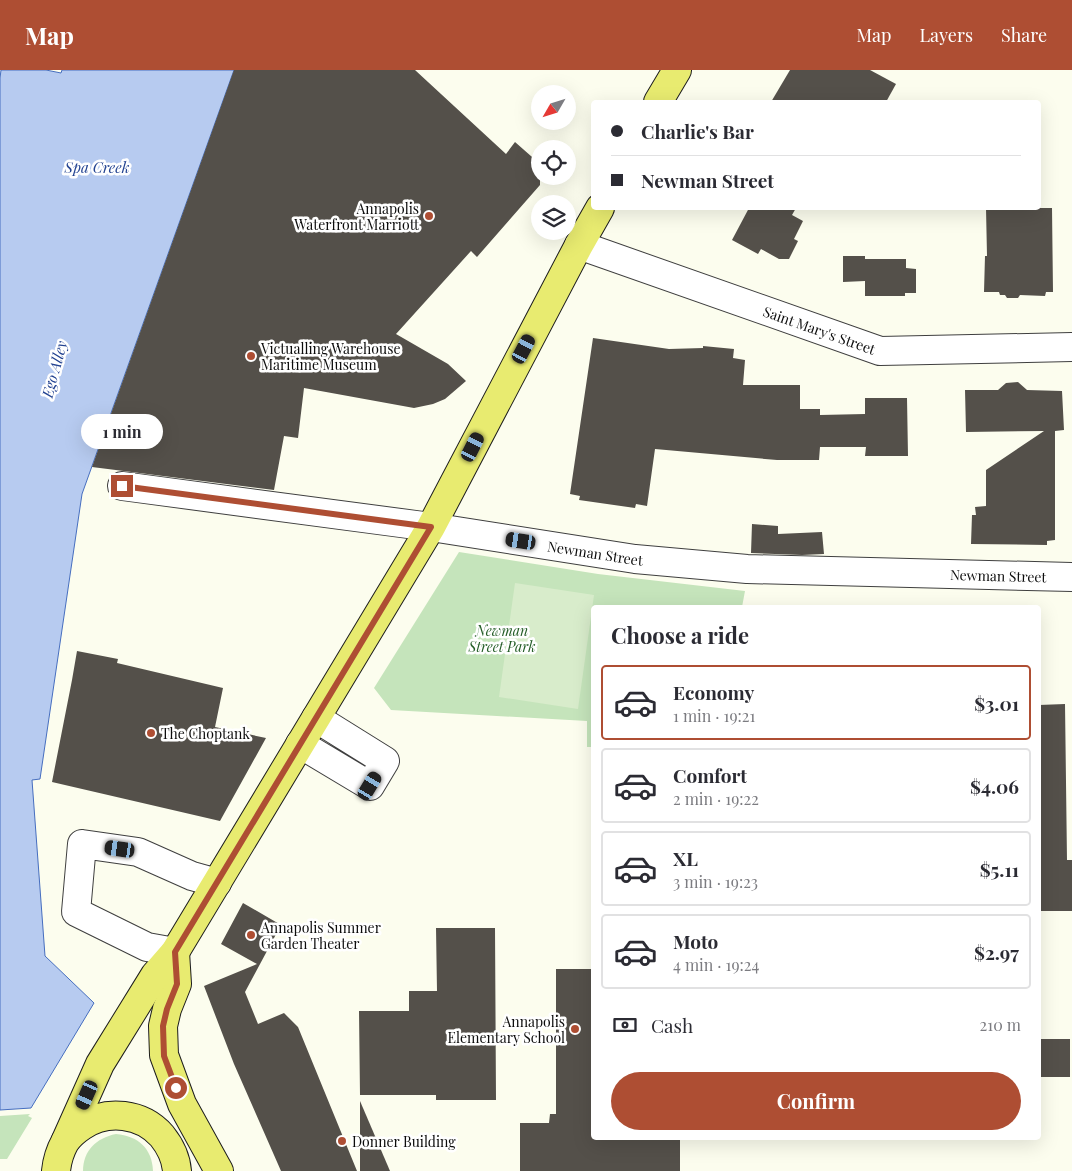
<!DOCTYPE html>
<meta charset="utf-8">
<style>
:root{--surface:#fff;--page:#f7f7f7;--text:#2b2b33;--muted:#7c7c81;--line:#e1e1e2;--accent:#ae4e33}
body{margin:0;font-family:"Playfair Display",serif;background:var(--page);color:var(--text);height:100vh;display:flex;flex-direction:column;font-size:19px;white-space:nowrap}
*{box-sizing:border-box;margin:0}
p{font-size:16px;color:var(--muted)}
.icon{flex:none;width:28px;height:28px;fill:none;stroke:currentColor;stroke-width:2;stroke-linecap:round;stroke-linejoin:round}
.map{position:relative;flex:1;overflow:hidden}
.drawer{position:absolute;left:591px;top:535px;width:450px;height:535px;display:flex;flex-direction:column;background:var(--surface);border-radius:5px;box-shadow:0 5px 20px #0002}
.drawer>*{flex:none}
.banner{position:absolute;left:591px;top:30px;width:450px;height:110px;border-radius:5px;box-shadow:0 5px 20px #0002;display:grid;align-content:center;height:110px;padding:0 20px;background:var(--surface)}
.needle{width:32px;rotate:231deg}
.controls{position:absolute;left:531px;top:15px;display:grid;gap:10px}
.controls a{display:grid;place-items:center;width:45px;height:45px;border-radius:50%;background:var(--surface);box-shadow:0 5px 20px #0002;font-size:25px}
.end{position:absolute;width:22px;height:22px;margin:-11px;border:6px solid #ae4e33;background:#fff;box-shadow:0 0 0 2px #fff}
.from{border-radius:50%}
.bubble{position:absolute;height:35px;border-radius:18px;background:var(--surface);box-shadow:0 5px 20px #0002;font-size:16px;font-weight:700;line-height:35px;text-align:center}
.car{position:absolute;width:15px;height:30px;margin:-15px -8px;border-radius:6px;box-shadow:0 0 4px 1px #0007;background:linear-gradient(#222 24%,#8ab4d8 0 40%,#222 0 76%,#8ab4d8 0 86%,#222 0)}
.banner b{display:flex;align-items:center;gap:18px;height:48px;font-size:19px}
.banner b+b{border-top:1px solid var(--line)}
.banner i{width:12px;height:12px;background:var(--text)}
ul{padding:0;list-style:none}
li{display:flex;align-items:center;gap:15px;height:75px;margin:0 10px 8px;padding:0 10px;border:2px solid var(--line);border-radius:5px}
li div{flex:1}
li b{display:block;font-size:19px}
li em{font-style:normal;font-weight:700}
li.active{border-color:var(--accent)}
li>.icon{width:45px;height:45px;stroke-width:1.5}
h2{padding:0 20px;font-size:22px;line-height:60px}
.pay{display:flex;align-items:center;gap:12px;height:55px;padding:0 20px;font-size:19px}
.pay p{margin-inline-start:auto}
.button{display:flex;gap:10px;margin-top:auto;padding:10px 20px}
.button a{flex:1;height:58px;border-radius:30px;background:var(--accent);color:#fff;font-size:20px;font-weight:700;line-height:58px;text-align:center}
header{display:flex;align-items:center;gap:30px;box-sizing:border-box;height:70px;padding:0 25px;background:var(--accent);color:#fff}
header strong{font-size:24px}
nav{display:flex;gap:28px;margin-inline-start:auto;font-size:18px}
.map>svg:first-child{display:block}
.green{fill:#c5e4bb}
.pitch{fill:#d8eccb}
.water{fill:#b7cbf0;stroke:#466ebf}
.building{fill:#54504a}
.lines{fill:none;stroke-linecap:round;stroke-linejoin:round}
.minor-casing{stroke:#3f3f3f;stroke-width:30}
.major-casing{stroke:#1d1d1d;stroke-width:30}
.minor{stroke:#fff;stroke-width:28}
.major{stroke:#e8eb70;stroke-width:28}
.route{stroke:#ae4e33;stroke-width:6}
.poi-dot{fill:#ae4e33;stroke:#fff;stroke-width:2}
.labels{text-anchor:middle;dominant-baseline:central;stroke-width:5;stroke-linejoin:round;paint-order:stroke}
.poi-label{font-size:14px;fill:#0c0c0c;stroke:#fff;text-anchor:start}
.street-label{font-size:14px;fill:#0c0c0c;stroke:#fff}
.park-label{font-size:14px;font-style:italic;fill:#245d27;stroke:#fff}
.water-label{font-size:15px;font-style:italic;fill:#234391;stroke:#fff}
</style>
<header>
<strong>Map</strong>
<nav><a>Map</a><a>Layers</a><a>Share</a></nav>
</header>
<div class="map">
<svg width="1072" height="1101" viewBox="0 0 1072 1101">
<rect width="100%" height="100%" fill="#fcfdee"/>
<g class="green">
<polygon points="459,482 598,504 745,521 742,537 594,538 594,677 587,677 587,651 391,640 374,618"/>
<polygon points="30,1044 28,1046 32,1048 7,1089 0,1089 0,1046"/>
<path d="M116 1064C138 1066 152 1078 153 1101H83C83 1081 96 1068 116 1064Z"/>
</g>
<polygon class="pitch" points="515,513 594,525 578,639 499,627"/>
<polygon class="water" points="1,0 46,0 61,3 62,0 234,0 82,424 40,709 32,710 45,886 94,933 31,1038 0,1040 0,8"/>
<g class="building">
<polygon points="234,0 415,0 506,84 515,72 540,94 540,115 477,187 471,181 396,264 448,294 466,311 445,329 433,334 414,338 304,318 298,368 284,366 274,420 92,397"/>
<polygon points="790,0 870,0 896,14 886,32 771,32"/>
<polygon points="749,138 796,138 792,145 803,151 794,169 798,171 789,189 779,189 761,179 758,184 732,170"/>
<polygon points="986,138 1052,138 1053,222 1046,222 1045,226 1020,225 1018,228 1007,228 1005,225 1000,225 999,222 984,222 985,186 987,186"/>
<polygon points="843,186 865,186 865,189 906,189 906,198 916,199 916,223 905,223 905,226 865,226 865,211 843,212"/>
<polygon points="593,268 669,279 703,278 703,276 734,279 733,288 745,290 743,315 800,315 800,339 820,339 820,345 865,344 865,328 907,328 908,386 865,386 866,377 820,377 819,390 777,390 655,379 647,436 636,434 635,438 579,430 580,426 570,424"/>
<polygon points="1018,312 1027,320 1062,321 1064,360 1055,361 1055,470 1047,471 1047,475 971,474 972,445 976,445 975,437 986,436 986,400 1044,361 966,362 965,320 998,320 1006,313"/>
<polygon points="752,454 778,456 778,464 822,462 824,484 802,485 751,483"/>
<polygon points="77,581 118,589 117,593 223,618 215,657 266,668 220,751 52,712 72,610"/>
<polygon points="1065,634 1067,790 1072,790 1072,841 1039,841 1039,635"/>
<polygon points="243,833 281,855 245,922 258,954 284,943 298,957 357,1101 281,1101 234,994 204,916 257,894 221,874"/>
<polygon points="436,858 495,858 496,1030 436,1030 436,1025 360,1025 359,941 409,941 409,921 437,921"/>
<polygon points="556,899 594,899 594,1068 680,1068 680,1101 520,1101 520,1053 549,1053 550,1044 556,1044"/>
<rect x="1039" y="969" width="31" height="38"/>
<polygon points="360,1031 390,1101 360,1101"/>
</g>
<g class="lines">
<g class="minor-casing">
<g id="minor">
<path id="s1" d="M579 175 880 281 1072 277"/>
<path id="s2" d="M122 416 431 457 635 489 747 499 1072 507"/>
<polyline points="300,674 370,716 385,691 316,648"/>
<polyline points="175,882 147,877 76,842 82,774 138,782 192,806 217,813"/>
</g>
</g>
<g class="major-casing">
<g id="major">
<polyline points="658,32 677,0"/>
<polyline points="175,882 177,914 167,939 163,956 164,985 182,1034 219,1101"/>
<polyline points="66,1070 100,994 155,905 175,882 431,457 579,175 600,138"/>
<path d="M56 1101C57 1091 60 1081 65 1072 69 1066 76 1060 82 1056 107 1039 142 1043 162 1066 170 1076 176 1088 177 1101"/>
</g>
</g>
<use href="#minor" class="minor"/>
<use href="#major" class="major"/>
</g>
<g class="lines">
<polyline class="route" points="122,416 431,457 175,882 177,914 167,939 163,956 164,986 176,1018"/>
</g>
<g class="poi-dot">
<circle cx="429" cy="146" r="5"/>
<circle cx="251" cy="286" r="5"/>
<circle cx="151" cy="663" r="5"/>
<circle cx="251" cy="865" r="5"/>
<circle cx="575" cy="959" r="5"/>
<circle cx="342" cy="1071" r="5"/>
</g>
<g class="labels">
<g class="poi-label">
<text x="419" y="138" text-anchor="end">Annapolis<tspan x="419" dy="16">Waterfront Marriott</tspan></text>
<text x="261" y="278">Victualling Warehouse<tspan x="261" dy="16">Maritime Museum</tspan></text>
<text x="161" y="663">The Choptank</text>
<text x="261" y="857">Annapolis Summer<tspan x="261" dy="16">Garden Theater</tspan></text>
<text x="565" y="951" text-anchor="end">Annapolis<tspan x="565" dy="16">Elementary School</tspan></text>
<text x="352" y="1071">Donner Building</text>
</g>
<g class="street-label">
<text stroke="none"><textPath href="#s1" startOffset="255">Saint Mary's Street</textPath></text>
<text stroke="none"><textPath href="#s2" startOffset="478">Newman Street</textPath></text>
<text stroke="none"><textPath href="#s2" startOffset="882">Newman Street</textPath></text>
</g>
<g class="park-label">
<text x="502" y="560">Newman<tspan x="502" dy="16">Street Park</tspan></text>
</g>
<g class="water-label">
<text x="97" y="97">Spa Creek</text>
<text transform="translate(54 299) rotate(-75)">Ego Alley</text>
</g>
</g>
</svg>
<div class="controls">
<a><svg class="needle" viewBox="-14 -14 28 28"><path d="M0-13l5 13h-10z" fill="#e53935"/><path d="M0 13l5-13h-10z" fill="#7c7c81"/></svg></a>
<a><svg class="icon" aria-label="locate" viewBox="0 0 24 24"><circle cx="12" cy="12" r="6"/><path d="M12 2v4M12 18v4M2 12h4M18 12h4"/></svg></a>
<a><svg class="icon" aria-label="layers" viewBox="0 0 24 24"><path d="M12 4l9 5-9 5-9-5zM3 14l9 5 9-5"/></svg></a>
</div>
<i class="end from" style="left:176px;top:1018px"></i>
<i class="end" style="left:122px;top:416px"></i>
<div class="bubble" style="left:81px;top:344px;width:82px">1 min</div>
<i class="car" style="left:524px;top:279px;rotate:28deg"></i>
<i class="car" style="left:473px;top:377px;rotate:27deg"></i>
<i class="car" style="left:521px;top:471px;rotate:279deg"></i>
<i class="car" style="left:370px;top:716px;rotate:31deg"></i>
<i class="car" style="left:120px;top:779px;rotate:278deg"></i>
<i class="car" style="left:87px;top:1025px;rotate:204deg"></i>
<div class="banner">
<b><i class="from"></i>Charlie's Bar</b>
<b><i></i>Newman Street</b>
</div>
<section class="drawer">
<h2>Choose a ride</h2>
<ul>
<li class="active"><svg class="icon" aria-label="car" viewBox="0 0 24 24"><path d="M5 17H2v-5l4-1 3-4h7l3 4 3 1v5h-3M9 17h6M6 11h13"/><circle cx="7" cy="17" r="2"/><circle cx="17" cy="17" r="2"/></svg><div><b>Economy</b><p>1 min · 19:21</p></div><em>$3.01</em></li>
<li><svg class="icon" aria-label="car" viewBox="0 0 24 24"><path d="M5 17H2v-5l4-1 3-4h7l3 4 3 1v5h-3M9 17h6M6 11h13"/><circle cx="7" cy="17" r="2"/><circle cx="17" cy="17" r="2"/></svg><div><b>Comfort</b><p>2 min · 19:22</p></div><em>$4.06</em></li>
<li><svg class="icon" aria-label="car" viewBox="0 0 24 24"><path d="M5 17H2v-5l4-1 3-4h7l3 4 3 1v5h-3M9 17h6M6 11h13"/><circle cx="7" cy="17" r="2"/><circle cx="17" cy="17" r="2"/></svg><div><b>XL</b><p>3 min · 19:23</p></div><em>$5.11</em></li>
<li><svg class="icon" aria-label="car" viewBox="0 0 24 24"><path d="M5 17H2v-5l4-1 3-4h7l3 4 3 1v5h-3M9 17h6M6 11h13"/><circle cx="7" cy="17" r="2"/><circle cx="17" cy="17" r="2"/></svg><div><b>Moto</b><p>4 min · 19:24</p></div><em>$2.97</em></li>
</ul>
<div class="pay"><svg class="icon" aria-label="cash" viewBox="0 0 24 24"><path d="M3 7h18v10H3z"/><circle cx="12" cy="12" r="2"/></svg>Cash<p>210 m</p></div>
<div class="button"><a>Confirm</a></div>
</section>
</div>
